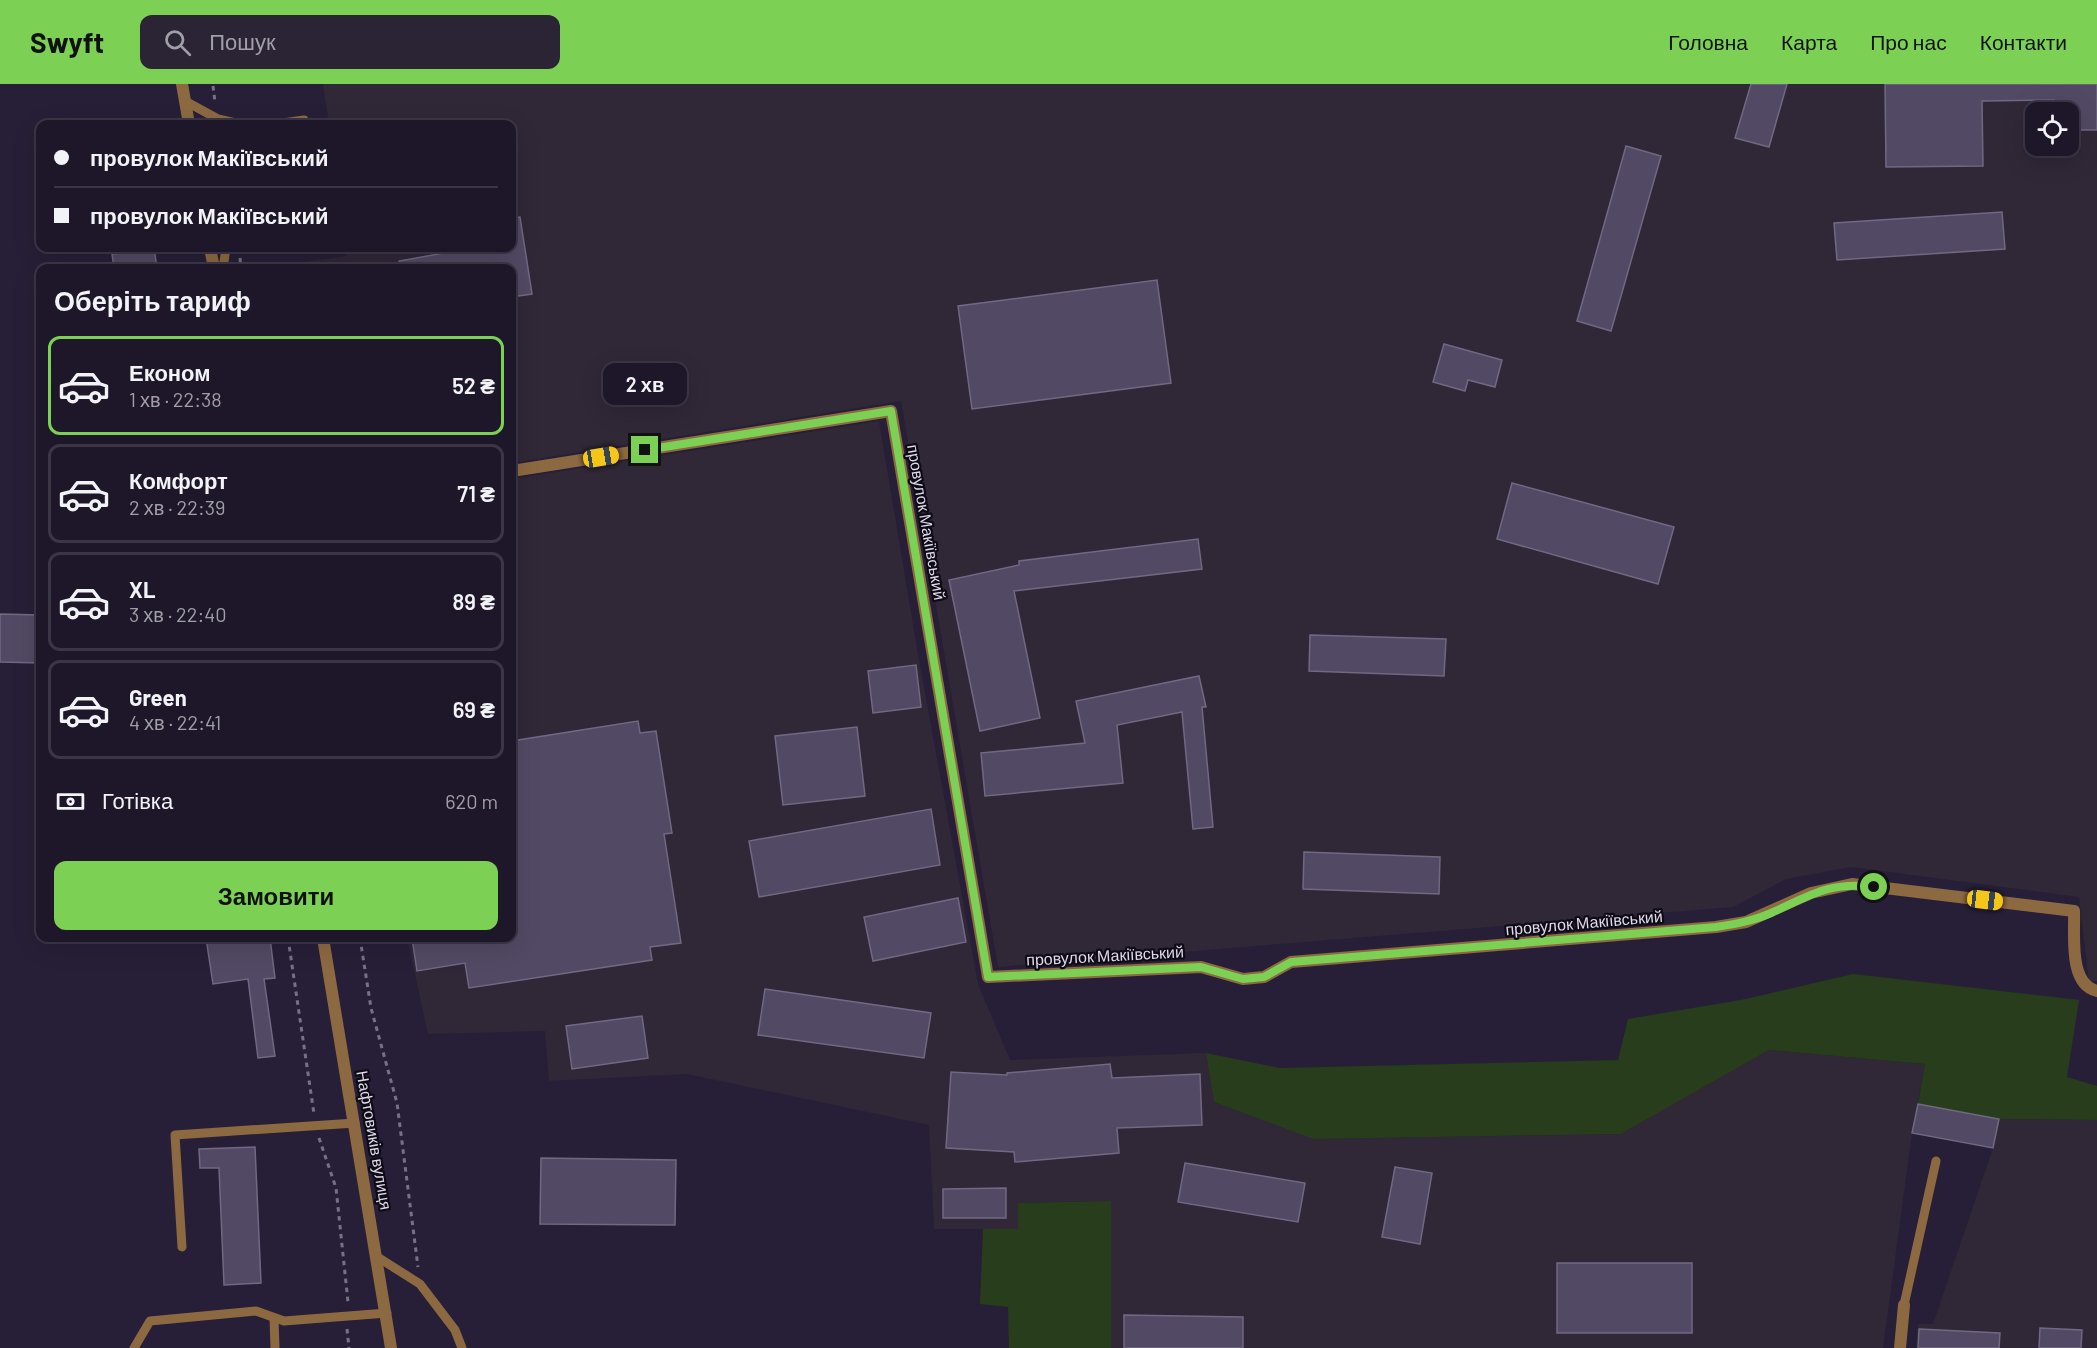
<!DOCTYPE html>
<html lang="uk">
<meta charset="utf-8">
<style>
:root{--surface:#1d1729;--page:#2a2435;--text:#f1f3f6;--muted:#a09fa8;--line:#3b3646;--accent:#7cd155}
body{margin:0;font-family:Barlow,sans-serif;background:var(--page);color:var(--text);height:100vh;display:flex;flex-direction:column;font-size:22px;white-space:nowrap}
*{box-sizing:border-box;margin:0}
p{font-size:20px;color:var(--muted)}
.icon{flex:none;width:33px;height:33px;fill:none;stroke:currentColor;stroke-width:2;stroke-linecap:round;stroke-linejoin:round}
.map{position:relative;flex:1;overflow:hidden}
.side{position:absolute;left:36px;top:180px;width:480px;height:678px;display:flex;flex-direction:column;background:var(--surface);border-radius:12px;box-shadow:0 6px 24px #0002,0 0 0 2px var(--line)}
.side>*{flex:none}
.guide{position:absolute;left:36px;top:36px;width:480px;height:132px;border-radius:12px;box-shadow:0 6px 24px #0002,0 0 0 2px var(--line);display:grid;align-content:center;height:132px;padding:0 18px;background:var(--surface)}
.fabs{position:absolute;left:2025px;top:18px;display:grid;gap:12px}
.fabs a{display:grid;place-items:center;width:54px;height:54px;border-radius:12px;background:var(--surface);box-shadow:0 6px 24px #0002,0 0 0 2px var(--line);font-size:30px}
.end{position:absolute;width:27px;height:27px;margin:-14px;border:8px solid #7cd155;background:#111;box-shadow:0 0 0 3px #111}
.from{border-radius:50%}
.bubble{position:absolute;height:42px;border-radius:12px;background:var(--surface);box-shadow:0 6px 24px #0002,0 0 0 2px var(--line);font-size:20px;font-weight:600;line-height:42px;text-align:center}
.car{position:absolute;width:18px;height:36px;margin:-18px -9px;border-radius:8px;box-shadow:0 0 4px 2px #0007;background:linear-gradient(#f5c518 24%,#345 0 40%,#f5c518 0 76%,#345 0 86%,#f5c518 0)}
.guide b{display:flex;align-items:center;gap:21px;height:57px;font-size:22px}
.guide b+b{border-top:2px solid var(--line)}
.guide i{width:15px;height:15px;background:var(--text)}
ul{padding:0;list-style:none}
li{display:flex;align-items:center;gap:18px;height:99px;margin:0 12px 9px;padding:0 6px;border:3px solid var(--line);border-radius:12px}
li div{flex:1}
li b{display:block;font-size:22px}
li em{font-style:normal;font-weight:600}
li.on{border-color:var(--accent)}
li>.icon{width:54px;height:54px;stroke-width:1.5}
h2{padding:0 18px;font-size:27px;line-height:72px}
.pay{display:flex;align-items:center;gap:15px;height:66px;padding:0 18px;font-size:22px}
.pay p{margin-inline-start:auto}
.button{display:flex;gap:12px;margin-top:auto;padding:12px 18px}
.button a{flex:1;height:69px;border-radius:12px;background:var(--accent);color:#111;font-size:24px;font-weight:600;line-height:69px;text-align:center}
header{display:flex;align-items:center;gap:36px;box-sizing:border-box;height:84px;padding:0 30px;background:var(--accent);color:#111}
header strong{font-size:28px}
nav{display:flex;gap:33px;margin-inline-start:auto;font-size:21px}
.search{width:420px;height:54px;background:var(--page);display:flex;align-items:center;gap:15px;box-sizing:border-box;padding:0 21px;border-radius:12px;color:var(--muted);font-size:22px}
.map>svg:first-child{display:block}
.industrial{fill:#302737;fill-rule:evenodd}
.green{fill:#283d1b}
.building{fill:#524964;stroke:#716884;stroke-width:1.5}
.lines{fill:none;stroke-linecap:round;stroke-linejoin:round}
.path{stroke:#787186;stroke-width:3;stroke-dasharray:4.5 4.5;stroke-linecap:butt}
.service{stroke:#8c6941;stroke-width:9}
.minor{stroke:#8c6941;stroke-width:12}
.tertiary{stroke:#8c6941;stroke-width:12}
.route{stroke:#7cd155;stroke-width:8}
.labels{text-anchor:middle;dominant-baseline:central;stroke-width:4.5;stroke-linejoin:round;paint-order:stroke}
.street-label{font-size:16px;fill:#dfdaea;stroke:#0f0b16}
</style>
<header>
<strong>Swyft</strong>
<div class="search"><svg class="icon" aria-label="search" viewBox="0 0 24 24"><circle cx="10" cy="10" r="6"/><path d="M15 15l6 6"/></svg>Пошук</div>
<nav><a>Головна</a><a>Карта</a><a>Про нас</a><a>Контакти</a></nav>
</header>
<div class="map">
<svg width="2097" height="1264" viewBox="0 0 2097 1264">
<rect width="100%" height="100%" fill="#271f37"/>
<g class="industrial">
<path d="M323 0H2097V897H2089L2079 813 1851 783 1786 795 1733 823 998 883 901 317 512 379V184H263L347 172 346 164H512V40H329ZM2036 28H2068V62H2036Z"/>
<polygon points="879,337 918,570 978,900 1010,976 1206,969 1214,1018 1313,1055 1621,1050 1769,966 1925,980 1912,1049 1883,1264 1111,1264 1110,1117 1018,1119 1018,1145 934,1145 929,1041 687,990 549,997 545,947 428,950 407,854 512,854 512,395"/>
<polygon points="1999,1035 2097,1036 2097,1264 1916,1264 1918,1240 1933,1240 1993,1064"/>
</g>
<g class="green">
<polygon points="1853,890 2079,916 2067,993 2097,1002 2097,1036 1999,1035 1918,1020 1925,980 1769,966 1621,1050 1313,1055 1214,1018 1206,969 1280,984 1618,976 1628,935 1746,915"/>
<polygon points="1111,1117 1111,1264 1009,1264 1008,1223 980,1220 983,1145 1018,1145 1018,1119"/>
</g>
<g class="building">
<polygon points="1751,0 1787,0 1769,63 1735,54"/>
<polygon points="1885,0 2097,0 2097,46 2068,46 2068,28 2054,28 2054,16 1982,17 1983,82 1886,83"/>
<polygon points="1626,62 1661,72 1611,247 1577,237"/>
<polygon points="2002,128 2005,165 1837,176 1834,139"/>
<polygon points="520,133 532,210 512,213 512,184 400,184 399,177 444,169 443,164 512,164 512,134"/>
<polygon points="154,164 157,184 114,184 112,170"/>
<polygon points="1157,196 1171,299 972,325 958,222"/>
<polygon points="1444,260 1502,276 1495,303 1468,296 1465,307 1433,298"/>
<polygon points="1512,399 1674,443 1658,500 1497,455"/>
<polygon points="1198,455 1202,485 1014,507 1040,634 980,647 949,496 1019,481 1019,477"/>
<polygon points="0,530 40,531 40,579 0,578"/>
<polygon points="1310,551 1446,555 1444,592 1309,587"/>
<polygon points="916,581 921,623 873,629 868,587"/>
<polygon points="1199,592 1206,623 1202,623 1213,743 1193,745 1182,628 1117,641 1123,699 985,712 981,669 1085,659 1076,617"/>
<polygon points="638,637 640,649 656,647 672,749 664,750 681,859 650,863 652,876 469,904 465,879 417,887 412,854 512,854 512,657"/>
<polygon points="857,643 865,712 783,721 775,652"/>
<polygon points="931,725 940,781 759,813 749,757"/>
<polygon points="1304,768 1440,773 1439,810 1303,805"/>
<polygon points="958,814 966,858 873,877 864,833"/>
<polygon points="206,854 270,854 275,894 264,895 275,972 258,974 248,895 213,900"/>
<polygon points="765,905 931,929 924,974 758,951"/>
<polygon points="642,932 648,974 572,985 566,942"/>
<polygon points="1110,980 1112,994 1200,990 1202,1041 1117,1044 1119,1069 1015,1078 1014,1068 946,1064 951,988 1007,991 1007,989"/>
<polygon points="1918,1020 1999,1035 1993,1064 1912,1049"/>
<polygon points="255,1063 261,1199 224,1201 219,1084 200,1084 199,1065"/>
<polygon points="541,1074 676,1076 675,1141 540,1140"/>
<polygon points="1185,1079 1305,1099 1298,1138 1178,1118"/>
<polygon points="1395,1083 1432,1089 1420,1160 1382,1153"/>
<polygon points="1006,1104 1006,1134 943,1134 943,1105"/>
<rect x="1557" y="1179" width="135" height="70"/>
<polygon points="1124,1231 1243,1233 1243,1264 1124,1264"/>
<polygon points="2040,1244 2082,1246 2081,1264 2039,1264"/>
<polygon points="1919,1245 2000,1249 1999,1264 1918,1264"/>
</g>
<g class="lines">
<g class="path">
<polyline points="213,2 215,18"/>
<polyline points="240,174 241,184"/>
<polyline points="288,854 314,1030"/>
<polyline points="360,854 371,924 397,1019 418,1183"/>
<polyline points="319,1054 336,1104 348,1218"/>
<polyline points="347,1245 349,1264"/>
</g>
<g class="service">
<polyline points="185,17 218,35 240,40"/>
<polyline points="276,40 304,36 305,40"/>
<polyline points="223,184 226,164"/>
<polyline points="182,1163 175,1051 355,1039"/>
<polyline points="379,1174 420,1200 455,1246 462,1264"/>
<polyline points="1904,1221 1936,1077"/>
<polyline points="274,1234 275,1264"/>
<polyline points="134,1264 150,1237 256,1227 284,1237 387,1229"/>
</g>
<g class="minor">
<path d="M512 387 891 327 988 893 1201 883 1243 895 1264 893 1291 878 1716 843 1746 838 1811 809 1852 800 2074 827C2075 850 2068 900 2097 907"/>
<polyline points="1900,1264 1904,1221"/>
</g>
<g class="tertiary">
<polyline points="182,0 189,40"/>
<polyline points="210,164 214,184"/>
<polyline points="323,854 391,1264"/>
</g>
</g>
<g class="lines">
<path class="route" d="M645 366 891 327 988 893 1201 883 1243 895 1264 893 1291 878 1716 843C1735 840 1753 837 1771 829 1809 812 1830 797 1874 803"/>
</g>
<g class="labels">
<g class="street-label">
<text transform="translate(927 438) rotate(80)">провулок Макіївський</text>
<text transform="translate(1584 838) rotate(-5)">провулок Макіївський</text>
<text transform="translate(1105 871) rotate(-3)">провулок Макіївський</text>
<text transform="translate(375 1056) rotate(80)">Нафтовиків вулиця</text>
</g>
</g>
</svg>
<div class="fabs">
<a><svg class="icon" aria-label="locate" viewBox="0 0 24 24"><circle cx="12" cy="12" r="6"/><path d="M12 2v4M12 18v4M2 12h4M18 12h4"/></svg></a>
</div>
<i class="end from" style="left:1874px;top:803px"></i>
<i class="end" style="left:645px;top:366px"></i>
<div class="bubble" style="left:603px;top:279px;width:84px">2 хв</div>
<i class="car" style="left:601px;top:373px;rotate:81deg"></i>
<i class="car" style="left:1985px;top:816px;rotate:97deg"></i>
<div class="guide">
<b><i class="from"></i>провулок Макіївський</b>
<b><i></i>провулок Макіївський</b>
</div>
<section class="side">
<h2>Оберіть тариф</h2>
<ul>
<li class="on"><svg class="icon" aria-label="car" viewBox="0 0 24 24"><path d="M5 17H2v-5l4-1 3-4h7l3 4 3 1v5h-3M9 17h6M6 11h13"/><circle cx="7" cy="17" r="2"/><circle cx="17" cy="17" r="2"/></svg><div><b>Економ</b><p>1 хв · 22:38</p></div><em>52 ₴</em></li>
<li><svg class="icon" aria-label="car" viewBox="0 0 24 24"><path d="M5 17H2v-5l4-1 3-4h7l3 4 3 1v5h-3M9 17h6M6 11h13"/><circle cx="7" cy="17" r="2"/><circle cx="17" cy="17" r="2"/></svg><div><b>Комфорт</b><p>2 хв · 22:39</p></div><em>71 ₴</em></li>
<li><svg class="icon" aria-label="car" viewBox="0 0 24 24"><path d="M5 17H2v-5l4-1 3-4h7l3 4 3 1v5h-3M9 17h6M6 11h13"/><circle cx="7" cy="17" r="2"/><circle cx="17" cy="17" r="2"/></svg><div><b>XL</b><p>3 хв · 22:40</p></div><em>89 ₴</em></li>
<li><svg class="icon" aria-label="car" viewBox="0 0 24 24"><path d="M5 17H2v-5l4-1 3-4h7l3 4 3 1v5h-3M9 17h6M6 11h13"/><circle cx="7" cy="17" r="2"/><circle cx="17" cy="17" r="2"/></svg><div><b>Green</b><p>4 хв · 22:41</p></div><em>69 ₴</em></li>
</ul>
<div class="pay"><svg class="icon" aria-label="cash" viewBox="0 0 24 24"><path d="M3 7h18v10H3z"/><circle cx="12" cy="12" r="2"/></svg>Готівка<p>620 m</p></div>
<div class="button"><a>Замовити</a></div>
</section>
</div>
